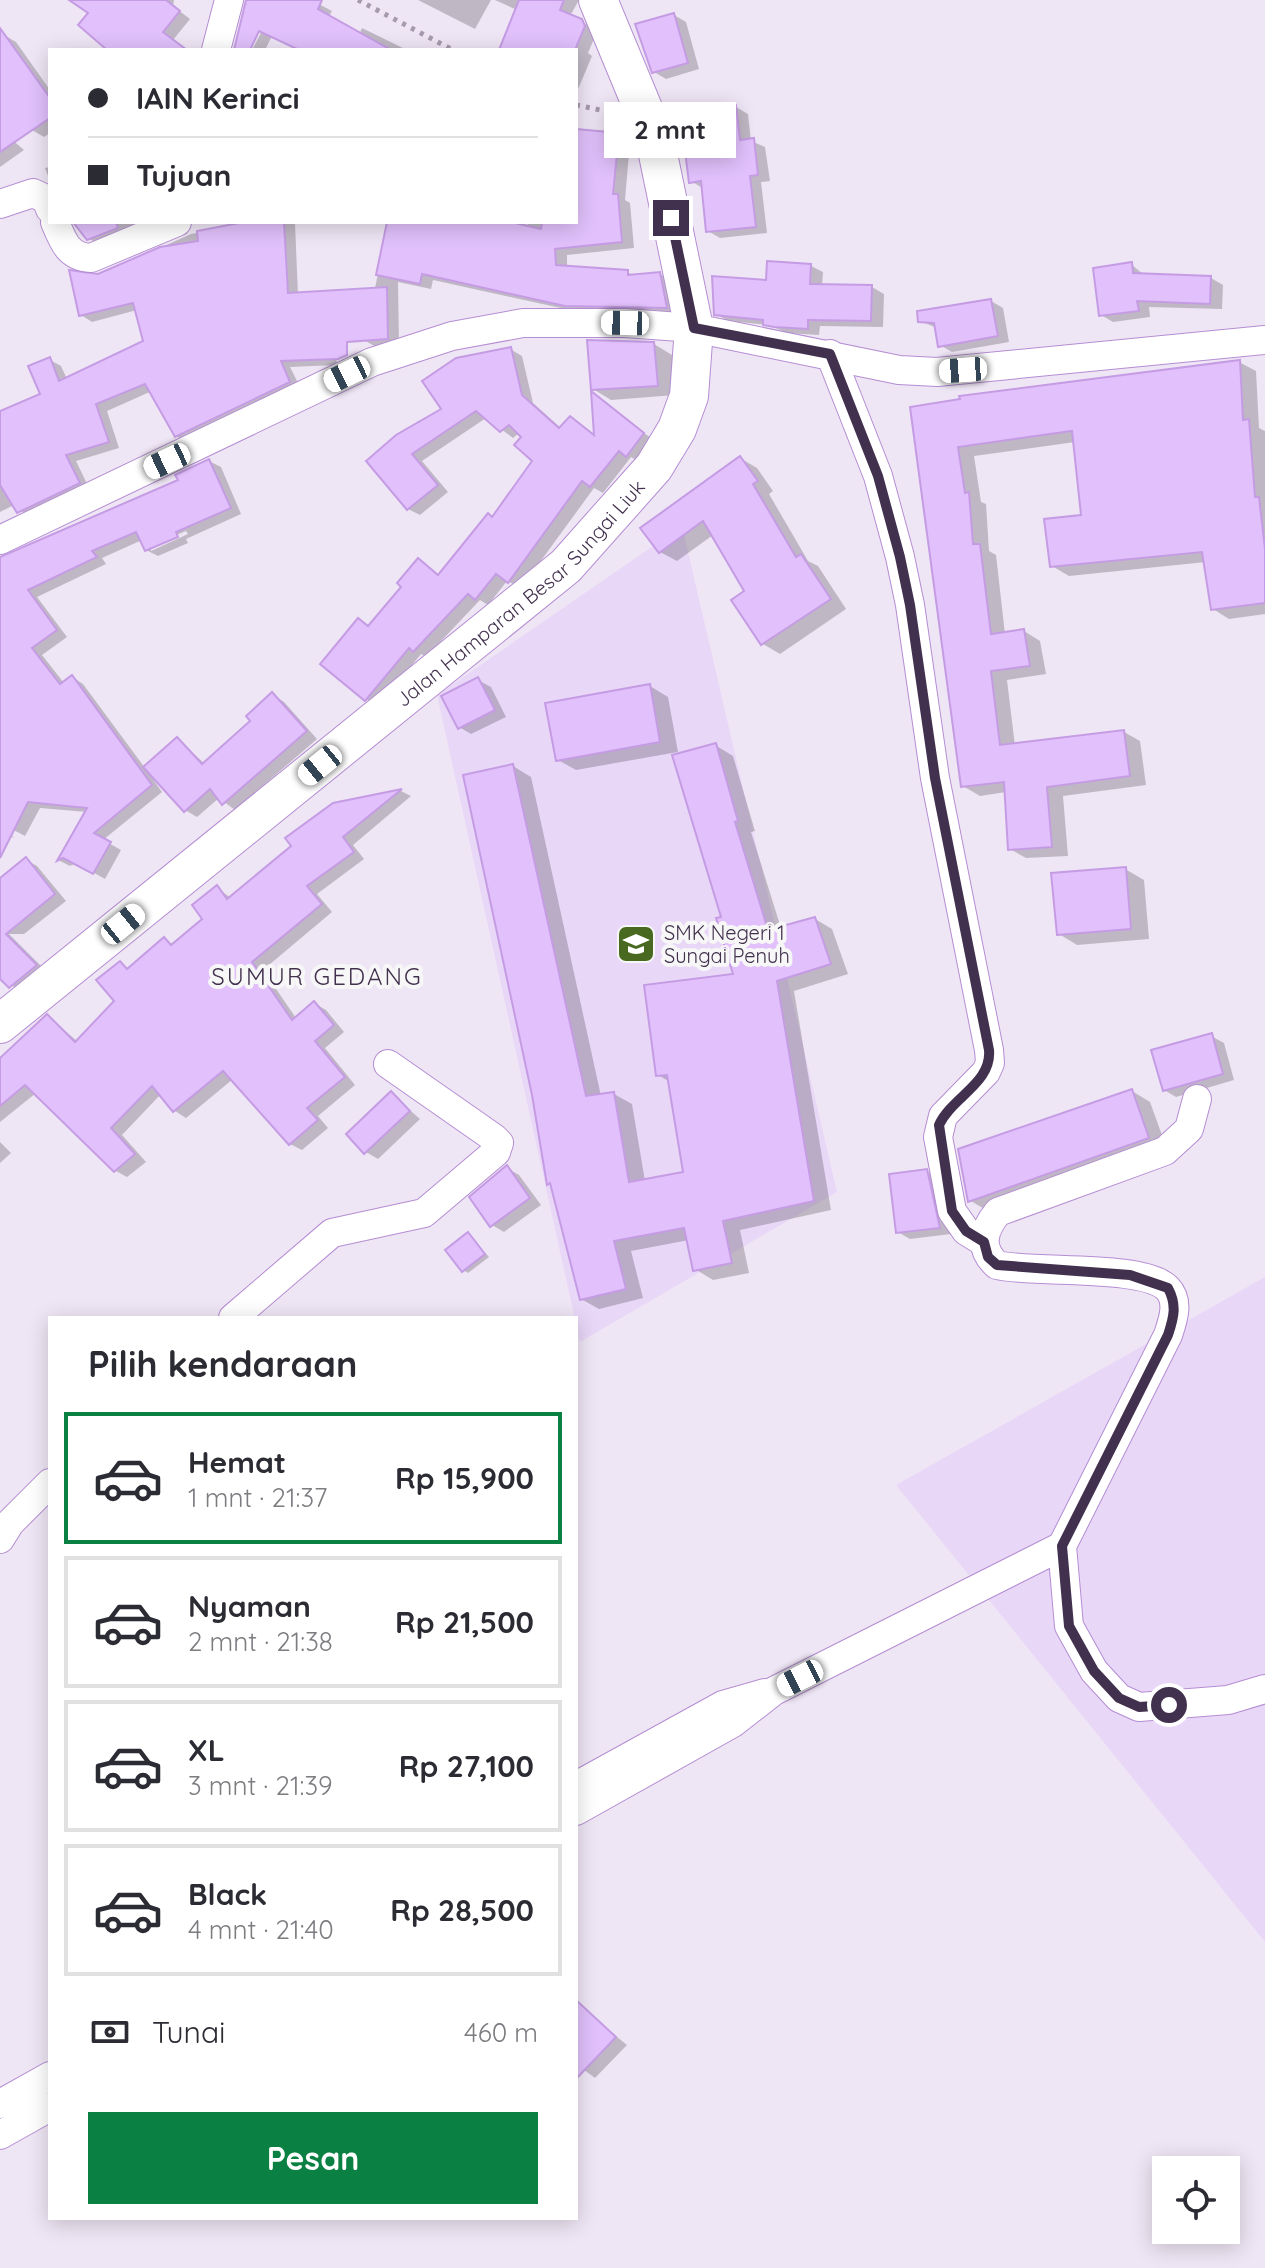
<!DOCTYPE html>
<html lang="id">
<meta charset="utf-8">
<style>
:root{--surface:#fff;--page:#f7f7f7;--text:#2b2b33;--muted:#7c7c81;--line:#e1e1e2;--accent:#0b8043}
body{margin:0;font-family:Quicksand,sans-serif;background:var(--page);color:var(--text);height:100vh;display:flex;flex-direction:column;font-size:30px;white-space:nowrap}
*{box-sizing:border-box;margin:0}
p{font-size:26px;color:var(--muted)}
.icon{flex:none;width:44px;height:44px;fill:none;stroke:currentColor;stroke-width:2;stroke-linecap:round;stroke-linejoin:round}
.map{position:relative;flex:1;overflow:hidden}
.panel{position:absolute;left:48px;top:1316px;width:530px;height:904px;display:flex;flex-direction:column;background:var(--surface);border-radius:0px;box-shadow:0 4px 20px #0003}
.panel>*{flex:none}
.hud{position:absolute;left:48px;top:48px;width:530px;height:176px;border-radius:0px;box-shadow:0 4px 20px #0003;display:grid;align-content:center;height:176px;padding:0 40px;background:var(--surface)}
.controls{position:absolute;left:1152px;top:2156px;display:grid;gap:16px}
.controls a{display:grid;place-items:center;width:88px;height:88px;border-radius:0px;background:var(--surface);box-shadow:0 4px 20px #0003;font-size:40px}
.end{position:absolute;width:36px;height:36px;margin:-18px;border:10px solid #42314e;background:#fff;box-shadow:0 0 0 4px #fff}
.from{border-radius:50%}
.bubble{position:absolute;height:56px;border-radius:0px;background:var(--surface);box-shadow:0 4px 20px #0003;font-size:26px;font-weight:700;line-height:56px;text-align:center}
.car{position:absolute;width:24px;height:48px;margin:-24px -12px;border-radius:10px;box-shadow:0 0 6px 2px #0007;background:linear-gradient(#fff 24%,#345 0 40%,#fff 0 76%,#345 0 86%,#fff 0)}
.hud b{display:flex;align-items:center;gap:28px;height:76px;font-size:30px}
.hud b+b{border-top:2px solid var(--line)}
.hud i{width:20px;height:20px;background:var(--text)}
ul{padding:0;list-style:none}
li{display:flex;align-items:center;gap:24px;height:132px;margin:0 16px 12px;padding:0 24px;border:4px solid var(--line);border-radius:0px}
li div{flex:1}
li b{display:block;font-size:30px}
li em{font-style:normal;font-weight:700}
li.on{border-color:var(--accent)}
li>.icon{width:72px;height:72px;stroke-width:1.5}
h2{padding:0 40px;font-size:36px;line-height:96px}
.pay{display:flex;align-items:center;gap:20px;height:88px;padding:0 40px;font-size:30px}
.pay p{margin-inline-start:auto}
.cta{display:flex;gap:16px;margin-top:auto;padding:16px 40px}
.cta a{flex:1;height:92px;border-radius:0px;background:var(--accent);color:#fff;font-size:32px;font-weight:700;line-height:92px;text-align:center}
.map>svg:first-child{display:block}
.built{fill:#e9d7f8}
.shadow{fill:#0003;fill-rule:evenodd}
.building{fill:#e1c0fb;stroke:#c59ce4;stroke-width:2}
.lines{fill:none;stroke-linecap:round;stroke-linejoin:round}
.street-casing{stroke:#b58dd3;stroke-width:30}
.secondary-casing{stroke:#b58dd3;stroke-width:40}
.path{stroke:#a69aaf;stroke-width:5;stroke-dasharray:4 6;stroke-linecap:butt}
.street{stroke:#fff;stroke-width:28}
.secondary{stroke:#fff;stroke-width:38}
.route{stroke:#42314e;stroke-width:10}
.labels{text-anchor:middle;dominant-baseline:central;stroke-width:8;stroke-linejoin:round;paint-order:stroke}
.street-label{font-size:20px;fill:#42314e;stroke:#f7f7f7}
.poi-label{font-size:20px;fill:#42314e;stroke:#f7f7f7;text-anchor:start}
.quarter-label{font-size:24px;letter-spacing:2px;fill:#42314e;stroke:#f7f7f7}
</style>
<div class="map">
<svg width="1265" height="2268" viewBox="0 0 1265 2268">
<rect width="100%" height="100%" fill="#efe6f5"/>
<g class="built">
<polygon points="682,526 837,1192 580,1342 437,695"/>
<polygon points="1265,1277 1265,1942 896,1485"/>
</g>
<g class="shadow">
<polygon points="73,0 174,0 173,6 190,19 173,40 187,50 109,50 91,13"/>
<polygon points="246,0 311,0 332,11 328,18 359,35 362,28 407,50 301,50 272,36 265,50 252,50 266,23 262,21 248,50 235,50"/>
<polygon points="418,0 491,0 475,29"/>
<polygon points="495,0 579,0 570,16 594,28 596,34 588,53 592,56 576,94 576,50 501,50 517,10"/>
<polygon points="674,15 686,22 699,69 666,79 654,72"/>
<polygon points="4,35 16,42 50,90 50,133 44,137 32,130 0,84 0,38"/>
<polygon points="736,107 748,114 751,141 765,147 770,181 761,182 767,233 720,238 708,231 704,189 691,181 687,146 680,142"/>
<polygon points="618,135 630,142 625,200 630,203 634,248 567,255 567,268 627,272 635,276 660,274 672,281 678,314 579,312 433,280 431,289 398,282 399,345 376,347 364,340 389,222 493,222 527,227 528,222 576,222 576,147"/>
<polygon points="9,137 24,150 0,167 0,140"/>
<polygon points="50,167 50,181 45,168"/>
<polygon points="76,222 160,222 100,246 80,232"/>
<polygon points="255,222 295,223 298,295 345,300 336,365 290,367 301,389 188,443 176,436 152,391 107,411 119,448 76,461 90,490 30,518 14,505 0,512 0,413 42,395 50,360 61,366 67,379 146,342 137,310 92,322 81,315 98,276 191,234"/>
<polygon points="1131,264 1144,275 1211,278 1223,285 1222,309 1149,307 1150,317 1113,322 1101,315"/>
<polygon points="811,266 823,272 822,286 872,287 884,294 883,327 820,326 819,335 788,333 768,325 728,321 716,314 768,282"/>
<polygon points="991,301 1003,308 1009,342 952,352 940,345 937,328 920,321"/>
<polygon points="654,344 672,355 675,395 611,400 593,389"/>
<polygon points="510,349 522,356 533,403 562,429 570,418 596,436 593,395 655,441 639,462 631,457 603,493 594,488 521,588 507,581 488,605 480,600 426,657 421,654 378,706 366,699 358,620 370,627 404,586 418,561 440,576 494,519 535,461 519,433 513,438 486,418 422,461 448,492 420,515 408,509 368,461 444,410"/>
<polygon points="1239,362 1256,371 1259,428 1265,431 1265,614 1229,619 1213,609 1206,562 1069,576 1052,566 1083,517 1075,442 974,456 981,502 986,504 989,551 996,555 1005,634 1024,631 1040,641 1046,674 1007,680 1015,746 1124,732 1140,741 1146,785 1063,796 1068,856 1026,858 1010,849 1006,792 980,796 963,786 912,408"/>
<polygon points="740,458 757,468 773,491 769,494 808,561 818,566 846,609 780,654 763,644 734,601 747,592 713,535 677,561 660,552"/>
<path d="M209 461 221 467 241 514 186 539 188 543 158 556 146 550 142 540 102 558 106 564 37 597 67 637 42 655 64 683 72 677 83 684 145 768 177 739 205 764 253 722 273 695 284 702 317 739 235 810 219 798 197 817 185 810 155 777 152 778 162 792 103 840 121 850 105 879 76 863 70 866 60 861 87 812 40 808 25 836 4 825 14 838 0 830V559L180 481ZM186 531 188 534 151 551V546Z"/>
<polygon points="478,680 491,687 506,717 471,734 459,727"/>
<polygon points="650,686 668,697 678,752 576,770 558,760"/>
<polygon points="715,745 733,756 755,831 751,832 781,928 815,919 832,929 848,974 794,991 831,1210 740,1230 749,1273 713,1280 695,1269 689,1240 631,1251 643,1298 599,1309 581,1299 553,1186 549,1184 534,1094 513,766 531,777 601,1096 614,1094 632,1104 645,1181 685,1174 670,1082 658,1075 735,975 723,918"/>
<polygon points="401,791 411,796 353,845 364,859 317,894 332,912 263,970 296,1018 314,1003 326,1010 344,1032 325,1048 355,1085 318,1116 328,1128 302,1150 290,1144 233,1079 186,1118 175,1111 161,1094 122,1135 146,1162 127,1177 116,1171 36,1093 0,1122 0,1057 48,1016 78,1042 117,1002 120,963 130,969 164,939 174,945 205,919 217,888 231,898 293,846 334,805"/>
<polygon points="26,860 37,866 66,901 24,934 9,934 47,972 22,993 0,976 0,880"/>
<polygon points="1125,869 1144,880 1149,939 1077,945 1059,934"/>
<polygon points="1211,1036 1224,1043 1234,1080 1176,1097 1164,1090"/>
<polygon points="1132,1091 1150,1102 1167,1149 988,1211 969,1200"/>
<polygon points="391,1094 420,1119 378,1159 366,1152"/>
<polygon points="0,1142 11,1153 0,1163"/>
<polygon points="507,1168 519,1175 541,1205 504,1232 492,1225"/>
<polygon points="926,1171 939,1178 951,1234 910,1239 898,1232"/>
<polygon points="468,1234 489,1257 468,1273 463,1270"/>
<polygon points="584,2010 627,2045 595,2078 576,2064 576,2018"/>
</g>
<g class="building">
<polygon points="69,0 166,0 180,11 163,32 187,50 107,50 78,25 88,13"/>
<polygon points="246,0 322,0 318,9 391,50 299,50 259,31 250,50 234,50"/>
<polygon points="519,0 564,0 560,10 582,19 585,26 575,50 499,50"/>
<polygon points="674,13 688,63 652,73 635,24"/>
<polygon points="0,28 50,98 50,118 0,152"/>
<polygon points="736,105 740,140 754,138 758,175 750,176 756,227 706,232 701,181 689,183 684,143 678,143 675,112"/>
<polygon points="576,129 619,133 613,194 618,194 622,242 555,249 556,265 628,270 628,275 660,272 667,308 565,306 422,274 420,284 376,275 387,222 511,222 541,229 542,222 576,222"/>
<polygon points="73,222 116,222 118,228 87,240"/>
<polygon points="244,222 284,222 288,293 387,287 388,339 347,342 347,355 338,359 281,361 290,382 175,437 145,384 96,404 109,442 66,455 80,483 17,513 0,485 0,411 40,394 28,366 50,357 59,381 143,341 133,303 79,316 69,270 98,274 160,247 198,241 197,231"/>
<polygon points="767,261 811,264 810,284 872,285 871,321 808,320 808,329 774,327 763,325 763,320 714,315 712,276 766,280"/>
<polygon points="1132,262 1133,273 1211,276 1210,304 1137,301 1139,311 1099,316 1093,268"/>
<polygon points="991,299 998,336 938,347 934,323 918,322 917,311"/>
<polygon points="587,340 654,342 658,386 591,390"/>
<polygon points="511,347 522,395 559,428 570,416 594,435 591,391 644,433 626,457 619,451 590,487 582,481 508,583 496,574 475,600 468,594 413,652 409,648 365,701 320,664 358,618 368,626 401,587 397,583 418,558 438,575 488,513 492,517 532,461 514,445 521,437 509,425 500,432 476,411 412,454 438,485 407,510 366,461 396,435 441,409 422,381 456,358"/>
<polygon points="1240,360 1243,420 1249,419 1255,497 1259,497 1265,549 1265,603 1211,610 1202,552 1050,567 1044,519 1081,515 1072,431 958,447 965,493 969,492 973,544 980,544 991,634 1024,629 1030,666 991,671 1000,745 1124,730 1130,776 1047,787 1052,847 1008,850 1004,782 961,787 910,407 960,399 959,396"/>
<polygon points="740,456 758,481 753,484 796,557 801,554 831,599 761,645 731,600 744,591 703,521 659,553 640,528"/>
<polygon points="209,459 231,508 176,532 178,537 145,551 136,532 92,551 97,557 28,590 57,630 32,648 60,684 72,675 152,785 94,833 111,842 93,874 63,858 57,861 87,808 28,802 0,858 0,557 178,480 175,475"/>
<polygon points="478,677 495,710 458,729 441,696"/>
<polygon points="650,684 660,742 556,761 545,703"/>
<polygon points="272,692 307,731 222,805 210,789 184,812 143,767 177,737 202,764 250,721 246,716"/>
<polygon points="716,743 738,821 735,822 768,930 815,917 831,964 777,981 814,1201 723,1221 732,1263 693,1271 684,1228 614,1241 626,1289 580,1300 550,1183 547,1185 532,1095 463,775 513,764 586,1096 614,1092 629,1182 683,1172 667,1075 656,1076 644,985 733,974 716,918 721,917 672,755"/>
<polygon points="402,789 343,837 354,852 307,886 322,904 252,962 292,1020 314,1001 334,1025 315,1041 345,1077 307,1108 318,1120 289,1145 223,1071 173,1112 152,1086 111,1128 135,1154 114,1172 25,1085 0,1106 0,1058 47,1014 75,1042 114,1001 96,980 120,961 127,969 164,937 171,945 202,919 192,905 217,885 227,899 291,846 285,838 333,803"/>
<polygon points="26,857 55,894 6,934 37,965 9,988 0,979 0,878"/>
<polygon points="1126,867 1131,929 1057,935 1051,873"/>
<polygon points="1212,1033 1223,1074 1163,1091 1151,1050"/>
<polygon points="1132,1089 1149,1138 968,1202 958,1149"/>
<polygon points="391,1091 410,1111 364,1154 346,1134"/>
<polygon points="507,1165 530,1198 490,1227 469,1197"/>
<polygon points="927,1169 940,1228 896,1233 889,1174"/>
<polygon points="468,1232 485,1254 462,1272 445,1250"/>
<polygon points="576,2000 616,2037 576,2079"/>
</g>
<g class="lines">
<g class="street-casing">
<g id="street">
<polyline points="216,50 229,0"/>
<polyline points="0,204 33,193 46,199 50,209"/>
<path d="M55 222C63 241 68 257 91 258L177 222"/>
<polyline points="830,354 878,476 900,557 910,605 935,778 989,1050 990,1063 986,1072 943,1116 938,1137 952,1211 966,1231 984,1242"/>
<polyline points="0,540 372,362 452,336 523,323 625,323 694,328 899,370 937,372 1265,340"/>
<path d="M1197 1099 1189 1129 1165 1151 998 1212C983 1230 978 1248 997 1265 1036 1274 1142 1264 1167 1288 1180 1301 1173 1320 1168 1335L1062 1546 1069 1626 1094 1671 1119 1698 1139 1707 1228 1700 1265 1689"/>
<polyline points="233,1318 332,1233 424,1213 496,1152 499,1143 494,1138 388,1064"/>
<polyline points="0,1539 10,1523 50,1483"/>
<polyline points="576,1786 723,1705 765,1693"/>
<polyline points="576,1811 733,1723 774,1691 1062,1546"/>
<polyline points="0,2104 50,2076"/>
<polyline points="0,2135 50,2107"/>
</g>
</g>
<g class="secondary-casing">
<g id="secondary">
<path id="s1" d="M0 1024 566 566 654 467 677 429 689 396 694 328 654 135 598 0"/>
</g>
</g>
<g class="path">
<polyline points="358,0 453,50"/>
<polyline points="576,105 610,112"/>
</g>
<use href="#street" class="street"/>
<use href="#secondary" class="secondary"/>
</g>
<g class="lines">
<path class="route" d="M671 218 694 328 830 354 878 476 900 557 910 605 935 778 989 1050C992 1083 952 1097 939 1125L952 1211 966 1231 984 1242 988 1257 997 1265 1130 1275 1168 1288C1177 1305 1174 1317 1168 1335L1062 1546 1069 1626 1094 1671 1119 1698 1139 1707 1169 1705"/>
</g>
<defs>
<g id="school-square" transform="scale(2)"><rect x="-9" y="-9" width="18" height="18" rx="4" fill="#48691f" stroke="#f7f7f7"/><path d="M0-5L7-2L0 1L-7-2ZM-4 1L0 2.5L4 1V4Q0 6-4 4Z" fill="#fff"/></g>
</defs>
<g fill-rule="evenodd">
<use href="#school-square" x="636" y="944"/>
</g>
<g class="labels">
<g class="street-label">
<text stroke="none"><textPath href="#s1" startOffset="676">Jalan Hamparan Besar Sungai Liuk</textPath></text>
</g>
<g class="poi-label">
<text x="664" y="932">SMK Negeri 1<tspan x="664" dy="23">Sungai Penuh</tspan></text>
</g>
<g class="quarter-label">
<text x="317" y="976">SUMUR GEDANG</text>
</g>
</g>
</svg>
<div class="controls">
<a><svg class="icon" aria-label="locate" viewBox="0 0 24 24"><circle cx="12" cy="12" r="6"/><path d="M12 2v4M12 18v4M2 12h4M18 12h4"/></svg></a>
</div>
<i class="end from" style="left:1169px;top:1705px"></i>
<i class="end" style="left:671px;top:218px"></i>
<div class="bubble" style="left:604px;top:102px;width:132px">2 mnt</div>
<i class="car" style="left:625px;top:323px;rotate:271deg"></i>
<i class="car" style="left:963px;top:370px;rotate:266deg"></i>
<i class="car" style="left:347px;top:374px;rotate:244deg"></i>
<i class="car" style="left:167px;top:461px;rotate:245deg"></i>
<i class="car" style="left:320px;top:765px;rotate:231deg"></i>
<i class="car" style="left:123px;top:924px;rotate:51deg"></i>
<i class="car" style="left:800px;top:1678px;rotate:243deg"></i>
<div class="hud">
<b><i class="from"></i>IAIN Kerinci</b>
<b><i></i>Tujuan</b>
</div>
<section class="panel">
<h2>Pilih kendaraan</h2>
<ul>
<li class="on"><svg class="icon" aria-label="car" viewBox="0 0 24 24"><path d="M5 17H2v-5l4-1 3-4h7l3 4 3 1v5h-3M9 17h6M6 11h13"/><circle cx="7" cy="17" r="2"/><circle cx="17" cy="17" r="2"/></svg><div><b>Hemat</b><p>1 mnt · 21:37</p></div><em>Rp 15,900</em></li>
<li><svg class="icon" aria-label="car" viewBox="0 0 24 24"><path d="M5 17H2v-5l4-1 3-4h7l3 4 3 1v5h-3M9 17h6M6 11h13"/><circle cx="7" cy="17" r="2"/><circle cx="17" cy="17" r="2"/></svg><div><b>Nyaman</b><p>2 mnt · 21:38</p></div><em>Rp 21,500</em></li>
<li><svg class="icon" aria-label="car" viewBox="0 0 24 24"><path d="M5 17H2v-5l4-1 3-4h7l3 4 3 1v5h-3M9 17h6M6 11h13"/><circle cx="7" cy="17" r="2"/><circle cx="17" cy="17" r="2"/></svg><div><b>XL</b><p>3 mnt · 21:39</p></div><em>Rp 27,100</em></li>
<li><svg class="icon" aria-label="car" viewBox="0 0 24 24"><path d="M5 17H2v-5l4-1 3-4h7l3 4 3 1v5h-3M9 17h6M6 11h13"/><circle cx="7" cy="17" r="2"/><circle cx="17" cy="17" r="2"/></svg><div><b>Black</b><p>4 mnt · 21:40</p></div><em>Rp 28,500</em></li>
</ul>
<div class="pay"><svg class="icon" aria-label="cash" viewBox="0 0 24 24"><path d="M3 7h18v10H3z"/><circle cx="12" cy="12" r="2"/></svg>Tunai<p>460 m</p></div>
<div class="cta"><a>Pesan</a></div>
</section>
</div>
